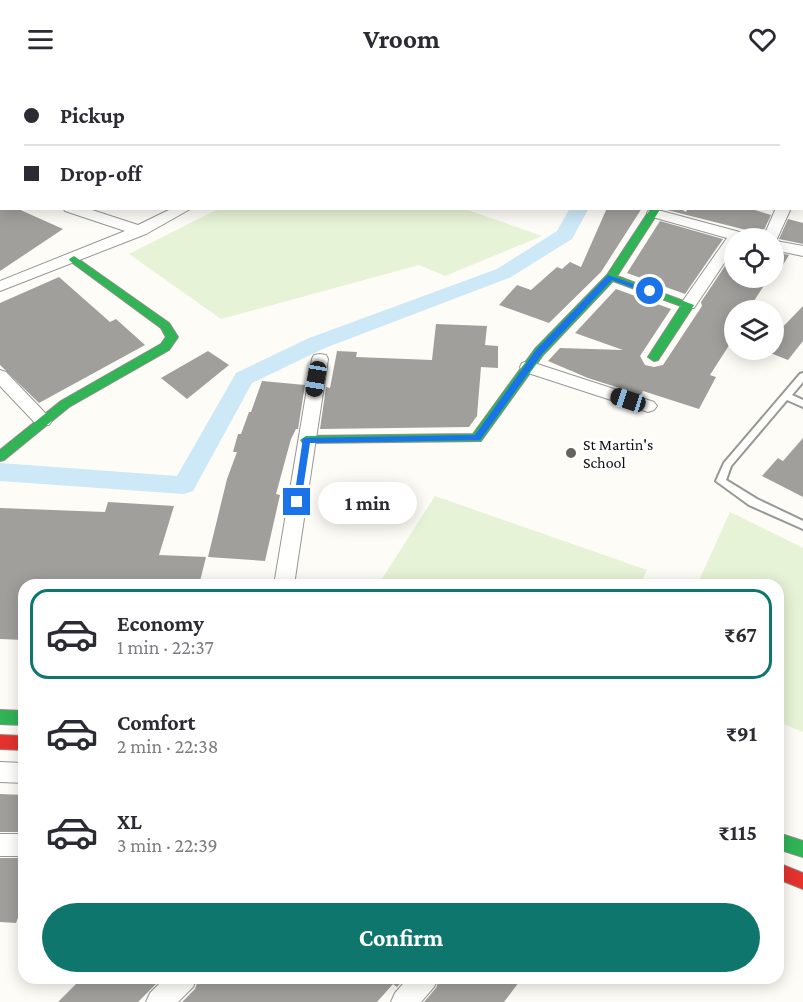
<!DOCTYPE html>
<meta charset="utf-8">
<style>
:root{--surface:#fff;--page:#f2f2f3;--text:#2b2b33;--muted:#7c7c81;--line:#e1e1e2;--accent:#0f766e}
body{margin:0;font-family:"Crimson Pro",serif;background:var(--page);color:var(--text);height:100vh;display:flex;flex-direction:column;font-size:22px;white-space:nowrap}
*{box-sizing:border-box;margin:0}
p{font-size:20px;color:var(--muted)}
.icon{flex:none;width:33px;height:33px;fill:none;stroke:currentColor;stroke-width:2;stroke-linecap:round;stroke-linejoin:round}
.map{position:relative;flex:1;overflow:hidden}
.panel{position:absolute;left:18px;top:501px;width:766px;height:405px;display:flex;flex-direction:column;background:var(--surface);border-radius:18px;box-shadow:0 3px 15px #0003}
.panel>*{flex:none}
.banner{position:absolute;left:0px;top:0px;width:804px;height:132px;box-shadow:0 3px 15px #0003;display:grid;align-content:center;height:132px;padding:0 24px;background:var(--surface)}
.tools{position:absolute;left:724px;top:150px;display:grid;gap:12px}
.tools a{display:grid;place-items:center;width:60px;height:60px;border-radius:50%;background:var(--surface);box-shadow:0 3px 15px #0003;font-size:30px}
.end{position:absolute;width:27px;height:27px;margin:-14px;border:8px solid #1a73e8;background:#fff;box-shadow:0 0 0 3px #fff}
.from{border-radius:50%}
.bubble{position:absolute;height:42px;border-radius:21px;background:var(--surface);box-shadow:0 3px 15px #0003;font-size:20px;font-weight:700;line-height:42px;text-align:center}
.car{position:absolute;width:18px;height:36px;margin:-18px -9px;border-radius:8px;box-shadow:0 0 4px 2px #0007;background:linear-gradient(#222 24%,#8ab4d8 0 40%,#222 0 76%,#8ab4d8 0 86%,#222 0)}
.banner b{display:flex;align-items:center;gap:21px;height:57px;font-size:22px}
.banner b+b{border-top:2px solid var(--line)}
.banner i{width:15px;height:15px;background:var(--text)}
ul{padding:10px 0 0;list-style:none}
li{display:flex;align-items:center;gap:18px;height:90px;margin:0 12px 9px;padding:0 12px;border:3px solid transparent;border-radius:18px}
li div{flex:1}
li b{display:block;font-size:22px}
li em{font-style:normal;font-weight:700}
li.on{border-color:var(--accent)}
li>.icon{width:54px;height:54px;stroke-width:1.5}
.button{display:flex;gap:12px;margin-top:auto;padding:12px 24px}
.button a{flex:1;height:69px;border-radius:36px;background:var(--accent);color:#fff;font-size:24px;font-weight:700;line-height:69px;text-align:center}
header{display:flex;justify-content:space-between;align-items:center;height:78px;padding:0 24px;background:var(--surface);font-size:27px;font-weight:700}
.map>svg:first-child{display:block}
.green{fill:#e7f3d7}
.lines{fill:none;stroke-linecap:round;stroke-linejoin:round}
.canal{fill:#cde8f7;fill-rule:evenodd}
.building{fill:#a19f9c}
.lane-casing{stroke:#979795;stroke-width:4}
.street-casing{stroke:#979795;stroke-width:2}
.fast-casing{stroke:#8e8d8b;stroke-width:2}
.jam-casing{stroke:#8e8d8b;stroke-width:2}
.lane{fill:#fffffe;fill-rule:evenodd}
.street{fill:#fffffe;fill-rule:evenodd}
.fast{fill:#30b455;fill-rule:evenodd}
.jam{fill:#e5322d;fill-rule:evenodd}
.route{fill:#1a73e8}
.poi-dot{fill:#646362;stroke:#fff;stroke-width:2}
.labels{text-anchor:middle;dominant-baseline:central;stroke-width:6;stroke-linejoin:round;paint-order:stroke}
.poi-label{font-size:16px;fill:#111;stroke:#fff;text-anchor:start}
</style>
<header><svg class="icon" aria-label="menu" viewBox="0 0 24 24"><path d="M4 6h16M4 12h16M4 18h16"/></svg>Vroom<svg class="icon" aria-label="heart" viewBox="0 0 24 24"><path d="M12 20l-8-8c-3-5 5-10 8-4 3-6 11-1 8 4z"/></svg></header>
<div class="map">
<svg width="803" height="924" viewBox="0 0 803 924">
<rect width="100%" height="100%" fill="#fdfcf7"/>
<g class="green">
<polygon points="220,130 465,131 542,158 445,198 419,187 221,241 129,176"/>
<polygon points="435,418 647,492 640,507 378,507"/>
<polygon points="730,434 803,470 803,654 779,644 778,507 697,507"/>
</g>
<g class="lines">
<g class="canal">
<polygon points="640,0 656,0 639,2"/>
<polygon points="570,130 589,130 572,161 511,199 325,270 252,305 193,413 184,416 0,403 0,385 177,398 236,295 309,260 497,191 557,153"/>
</g>
</g>
<g class="building">
<polygon points="0,130 16,130 63,151 0,193"/>
<polygon points="607,130 642,130 601,194 549,245 499,227 517,207 531,212 557,189 562,191 570,184 581,189"/>
<polygon points="668,130 679,130 686,134 688,130 748,130 771,137 762,156 667,132"/>
<polygon points="788,141 803,145 803,166 779,161"/>
<polygon points="660,143 723,161 685,216 627,195"/>
<polygon points="735,173 735,200 769,200 748,232 735,232 735,258 710,297 716,299 699,331 643,313 641,317 588,300 548,283 560,270 623,272 575,255 616,211 671,231 640,278 645,287 654,289 663,287 702,228 701,224"/>
<polygon points="774,174 789,177 774,202"/>
<polygon points="59,199 110,244 116,241 145,267 39,325 0,287 0,225"/>
<polygon points="803,228 803,263 788,282 763,272 774,272 774,258"/>
<polygon points="436,246 487,248 485,267 498,268 498,290 481,289 477,338 469,349 320,351 326,309 330,310 337,273 357,274 356,279 432,282"/>
<polygon points="208,273 229,287 187,321 161,300"/>
<polygon points="262,303 305,307 298,351 296,351 291,361 276,416 280,417 265,483 208,479 227,401 237,374 233,374 238,356 241,356 249,334 251,334"/>
<polygon points="803,360 803,419 762,398 778,380 783,383"/>
<polygon points="108,424 174,428 159,477 206,479 199,507 24,507 24,562 0,561 0,430 105,434"/>
<polygon points="0,716 24,717 24,754 0,754"/>
<polygon points="0,780 24,780 24,838 19,837 16,845 0,844"/>
<polygon points="82,900 162,900 138,924 58,924"/>
<polygon points="199,900 405,900 397,909 393,906 377,924 182,924 195,911"/>
<polygon points="440,900 522,900 504,924 424,924 436,910"/>
</g>
<g class="lines">
<g class="lane-casing">
<polygon id="lane" points="803,295 803,304 792,317 803,322 803,329 787,322 731,388 726,402 757,421 803,443 803,451 749,427 716,403 724,385 800,296"/>
</g>
<g class="street-casing">
<g id="street">
<polygon points="112,0 125,0 111,2"/>
<polygon points="243,0 257,0 242,2"/>
<polygon points="376,0 389,0 375,2"/>
<polygon points="435,0 451,0 452,2 436,2"/>
<rect x="562" y="0" width="12" height="2"/>
<polygon points="726,0 738,0 725,2"/>
<rect x="0" y="18" width="2" height="8"/>
<polygon points="0,77 2,77 0,86"/>
<polygon points="803,84 803,94 802,94 802,84"/>
<rect x="0" y="108" width="2" height="8"/>
<polygon points="63,130 86,130 138,147 173,130 192,130 146,156 0,213 0,203 125,153 65,133"/>
<polygon points="776,130 791,130 776,163 803,168 803,178 774,172 774,160 763,160"/>
<polygon points="654,131 747,156 760,157 762,160 735,160 735,169 694,230 682,230 680,227 727,160 649,138 647,135 649,132"/>
<polygon points="320,276 326,277 328,281 294,507 274,507 312,281 314,277"/>
<polygon points="528,283 654,324 657,328 654,332 648,334 522,293 520,289 522,285"/>
<polygon points="0,292 6,294 49,339 52,343 49,347 37,347 0,308"/>
<polygon points="0,684 24,685 24,705 0,704"/>
<rect x="0" y="756" width="24" height="22"/>
<polygon points="165,900 197,900 193,909 178,924 146,924 150,915"/>
<polygon points="408,900 438,900 434,909 421,924 391,924 395,915"/>
</g>
</g>
<g class="fast-casing">
<g id="fast">
<polygon points="651,130 661,130 617,198 694,227 658,282 654,283 648,279 681,228 613,203 543,277 481,363 302,365 300,362 306,358 473,356 535,271 607,197"/>
<polygon points="74,178 169,245 178,259 169,272 69,329 4,382 0,383 0,372 61,323 161,266 166,259 161,250 70,183 69,181"/>
<polygon points="0,632 24,633 24,647 0,646"/>
<polygon points="778,755 803,763 803,779 778,771"/>
</g>
</g>
<g class="jam-casing">
<g id="jam">
<polygon points="0,657 24,658 24,672 0,671"/>
<polygon points="778,785 803,795 803,811 778,801"/>
</g>
</g>
<use href="#lane" class="lane"/>
<use href="#street" class="street"/>
<use href="#fast" class="fast"/>
<use href="#jam" class="jam"/>
</g>
<polygon class="route" points="608,197 654,213 647,215 612,202 542,276 480,362 310,365 301,424 297,428 293,427 303,360 475,357 536,272"/>
<circle class="poi-dot" cx="571" cy="375" r="6"/>
<g class="labels">
<g class="poi-label">
<text x="583" y="366">St Martin's<tspan x="583" dy="18">School</tspan></text>
</g>
</g>
</svg>
<div class="tools">
<a><svg class="icon" aria-label="locate" viewBox="0 0 24 24"><circle cx="12" cy="12" r="6"/><path d="M12 2v4M12 18v4M2 12h4M18 12h4"/></svg></a>
<a><svg class="icon" aria-label="layers" viewBox="0 0 24 24"><path d="M12 4l9 5-9 5-9-5zM3 14l9 5 9-5"/></svg></a>
</div>
<i class="end from" style="left:650px;top:213px"></i>
<i class="end" style="left:297px;top:424px"></i>
<div class="bubble" style="left:318px;top:404px;width:99px">1 min</div>
<i class="car" style="left:316px;top:301px;rotate:190deg"></i>
<i class="car" style="left:628px;top:322px;rotate:288deg"></i>
<div class="banner">
<b><i class="from"></i>Pickup</b>
<b><i></i>Drop-off</b>
</div>
<section class="panel">
<ul>
<li class="on"><svg class="icon" aria-label="car" viewBox="0 0 24 24"><path d="M5 17H2v-5l4-1 3-4h7l3 4 3 1v5h-3M9 17h6M6 11h13"/><circle cx="7" cy="17" r="2"/><circle cx="17" cy="17" r="2"/></svg><div><b>Economy</b><p>1 min · 22:37</p></div><em>₹67</em></li>
<li><svg class="icon" aria-label="car" viewBox="0 0 24 24"><path d="M5 17H2v-5l4-1 3-4h7l3 4 3 1v5h-3M9 17h6M6 11h13"/><circle cx="7" cy="17" r="2"/><circle cx="17" cy="17" r="2"/></svg><div><b>Comfort</b><p>2 min · 22:38</p></div><em>₹91</em></li>
<li><svg class="icon" aria-label="car" viewBox="0 0 24 24"><path d="M5 17H2v-5l4-1 3-4h7l3 4 3 1v5h-3M9 17h6M6 11h13"/><circle cx="7" cy="17" r="2"/><circle cx="17" cy="17" r="2"/></svg><div><b>XL</b><p>3 min · 22:39</p></div><em>₹115</em></li>
</ul>
<div class="button"><a>Confirm</a></div>
</section>
</div>
